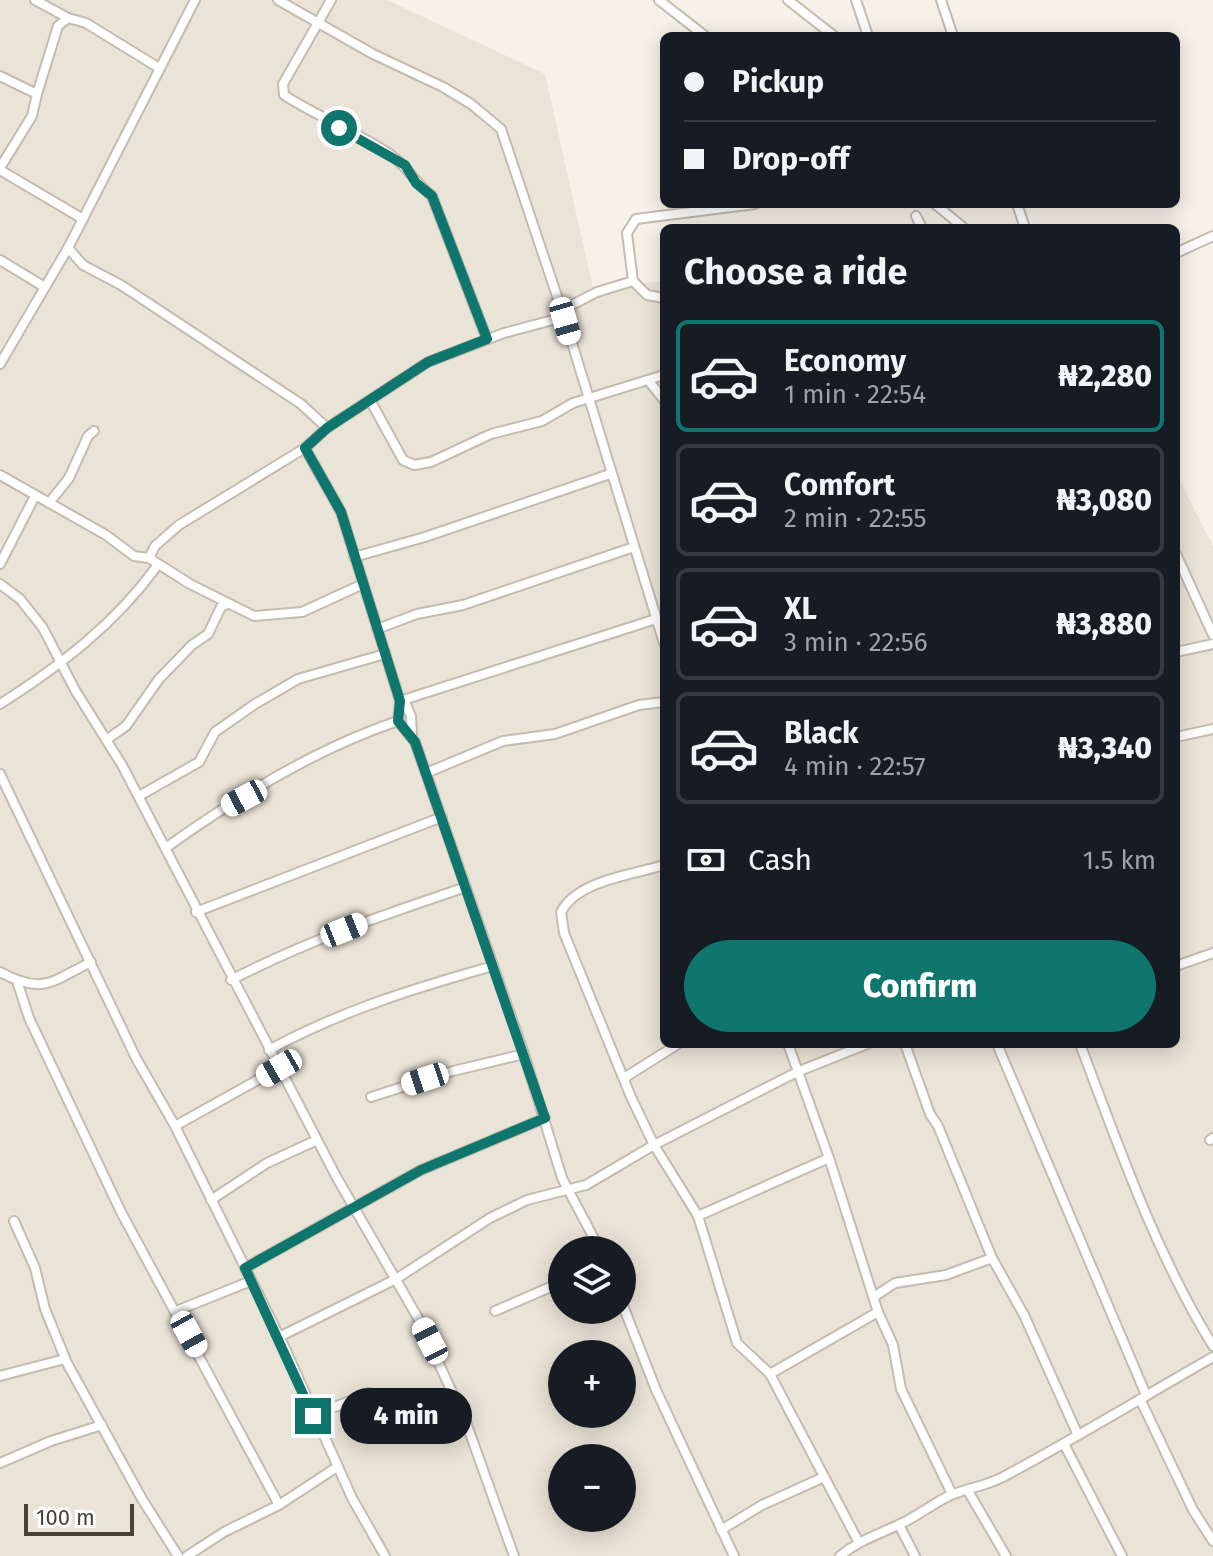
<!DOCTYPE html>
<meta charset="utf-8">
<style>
:root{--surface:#171b24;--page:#242831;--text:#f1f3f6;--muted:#9ea1a6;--line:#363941;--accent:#0f766e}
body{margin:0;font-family:"Fira Sans",sans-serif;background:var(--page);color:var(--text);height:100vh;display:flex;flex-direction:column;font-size:30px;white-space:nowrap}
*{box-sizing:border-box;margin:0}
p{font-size:26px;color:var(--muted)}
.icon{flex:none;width:44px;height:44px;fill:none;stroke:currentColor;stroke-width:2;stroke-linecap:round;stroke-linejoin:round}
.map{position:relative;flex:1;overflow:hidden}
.sheet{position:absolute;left:660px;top:224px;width:520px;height:824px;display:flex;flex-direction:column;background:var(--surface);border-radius:12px;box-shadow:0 4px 20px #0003}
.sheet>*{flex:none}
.hud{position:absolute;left:660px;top:32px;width:520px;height:176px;border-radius:12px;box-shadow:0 4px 20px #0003;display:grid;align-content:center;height:176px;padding:0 24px;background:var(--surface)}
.controls{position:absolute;left:548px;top:1236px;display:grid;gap:16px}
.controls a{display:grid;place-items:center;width:88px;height:88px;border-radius:50%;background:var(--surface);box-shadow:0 4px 20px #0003;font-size:40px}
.scale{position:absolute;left:24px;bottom:20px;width:110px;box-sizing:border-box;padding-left:8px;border:4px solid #4a4137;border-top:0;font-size:22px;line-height:28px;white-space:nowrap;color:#4a4137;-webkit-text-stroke:6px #fff;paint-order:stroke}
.end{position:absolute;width:36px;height:36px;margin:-18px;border:10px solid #0f766e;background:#fff;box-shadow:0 0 0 4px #fff}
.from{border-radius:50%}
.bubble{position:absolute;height:56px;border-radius:28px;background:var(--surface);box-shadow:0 4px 20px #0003;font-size:26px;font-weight:800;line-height:56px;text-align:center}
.car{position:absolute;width:24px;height:48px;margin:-24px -12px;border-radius:10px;box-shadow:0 0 6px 2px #0007;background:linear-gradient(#fff 24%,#345 0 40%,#fff 0 76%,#345 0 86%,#fff 0)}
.hud b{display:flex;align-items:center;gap:28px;height:76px;font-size:30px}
.hud b+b{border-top:2px solid var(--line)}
.hud i{width:20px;height:20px;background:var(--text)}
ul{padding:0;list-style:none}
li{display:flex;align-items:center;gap:24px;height:112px;margin:0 16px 12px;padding:0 8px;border:4px solid var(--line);border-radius:12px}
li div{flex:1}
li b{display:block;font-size:30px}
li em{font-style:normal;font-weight:800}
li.current{border-color:var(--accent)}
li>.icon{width:72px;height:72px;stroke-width:1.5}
h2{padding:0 24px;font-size:36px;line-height:96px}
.pay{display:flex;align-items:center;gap:20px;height:88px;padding:0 24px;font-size:30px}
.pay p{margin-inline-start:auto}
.action{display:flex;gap:16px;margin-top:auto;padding:16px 24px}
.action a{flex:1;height:92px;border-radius:48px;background:var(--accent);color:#fff;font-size:32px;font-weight:800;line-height:92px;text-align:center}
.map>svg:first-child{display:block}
.residential{fill:#eae3d7;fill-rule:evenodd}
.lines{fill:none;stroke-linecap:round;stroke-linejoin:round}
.minor-casing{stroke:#c5bbae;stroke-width:12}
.minor{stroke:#fff;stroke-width:8}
.route{stroke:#0f766e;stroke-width:10}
</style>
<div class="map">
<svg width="1213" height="1556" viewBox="0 0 1213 1556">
<rect width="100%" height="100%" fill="#f6f1e9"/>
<path class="residential" d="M0 0H387L545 74 593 288 664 281V1044H1176V473L1213 546V1556H0ZM562 1250H622V1310H562ZM562 1354H622V1414H562ZM562 1458H622V1518H562Z"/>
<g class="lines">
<g class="minor-casing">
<g id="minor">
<polyline points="35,0 68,18"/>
<polyline points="278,0 373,54 443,87 471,104 501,129 564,317"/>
<path d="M331 0 283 84 284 95C318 117 355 131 388 153 407 165 415 183 432 196L487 339"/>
<polyline points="659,0 705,36"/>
<polyline points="788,0 834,36"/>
<polyline points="856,0 868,36"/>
<polyline points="941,0 953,36"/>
<polyline points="0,76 37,94 32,116 0,168"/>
<polyline points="37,94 58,26 68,18 86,23 159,68"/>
<polyline points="0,170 83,219"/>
<polyline points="935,204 964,228"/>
<polyline points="1017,204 1025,228"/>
<polyline points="916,216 922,228"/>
<polyline points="68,248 83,265 121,285 301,404 327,428"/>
<polyline points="1176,253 1213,236"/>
<polyline points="0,260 43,286"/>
<polyline points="633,281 627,233 636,219 755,204"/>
<polyline points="562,310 597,292 633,281 647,295 664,298"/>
<polyline points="0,364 68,248 195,0"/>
<polyline points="648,380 664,400"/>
<polyline points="370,400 403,460 414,465 431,462 491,434 542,421 573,403 664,375"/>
<polyline points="305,448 341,512 400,701 398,721 415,742 524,1054 562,1178 600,1250"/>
<polyline points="0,475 106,535 134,556 149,558 155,546 179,525 305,448 327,428 428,362 504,333 564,317 664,643"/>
<polyline points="49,503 69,478 88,436 94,431"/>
<polyline points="1176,554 1213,635"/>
<polyline points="354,557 425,537 610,474"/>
<polyline points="149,558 190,584 254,616 302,612 363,584"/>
<polyline points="0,564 34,498"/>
<polyline points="0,584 20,599 43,628 75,690 122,765 337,1178 418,1318 467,1425 514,1556"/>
<polyline points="377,629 417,614 463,605 634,547"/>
<polyline points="1176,652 1213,644"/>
<polyline points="404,700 411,716 412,737"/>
<polyline points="400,701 656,619"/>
<path d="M0 704C60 666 115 624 157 566"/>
<polyline points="1176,737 1213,729"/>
<polyline points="106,740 126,726 159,679 192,645 208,634 221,607 227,604"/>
<polyline points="426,773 503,741 555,734 639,705 664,702"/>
<polyline points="0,774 136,1058 175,1126 283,1344 352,1498 385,1556"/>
<polyline points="139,796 199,762 215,732 255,704 298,679 385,654"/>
<path d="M167 847C237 797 317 748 398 721"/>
<path d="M664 865C632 875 578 880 561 912L564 933 631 1097 654 1145 698 1216 737 1343 770 1374 858 1541"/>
<polyline points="196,912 442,817"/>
<polyline points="1176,966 1213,953"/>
<path d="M0 972C43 995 51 982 91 962"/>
<path d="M231 980C306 941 386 914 466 887"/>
<polyline points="17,981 29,1018 121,1212 279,1505"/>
<polyline points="788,1044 829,1158 878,1312 893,1345 901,1389 952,1494"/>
<polyline points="905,1044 930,1114 938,1126 992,1258 1024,1315 1077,1433"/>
<polyline points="997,1044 1146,1395"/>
<path d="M1080 1044C1119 1147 1155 1252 1213 1346"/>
<path d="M269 1050C340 1011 415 988 493 966"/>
<polyline points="624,1078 678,1044"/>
<polyline points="371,1097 453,1071 524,1054"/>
<polyline points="175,1126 279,1068"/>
<polyline points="1210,1140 1213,1138"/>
<polyline points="211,1200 267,1163 317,1140"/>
<polyline points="698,1216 829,1158"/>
<polyline points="14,1221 35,1268 45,1309 67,1363 142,1499 178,1556"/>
<polyline points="245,1268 421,1170 545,1118"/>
<polyline points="875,1296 895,1283 946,1275 992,1258"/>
<polyline points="622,1303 656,1390 734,1556"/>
<polyline points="176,1311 251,1281"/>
<polyline points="495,1311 562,1282"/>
<polyline points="279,1337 396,1279 490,1218 527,1200 586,1185 654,1145 797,1072 867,1044"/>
<polyline points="770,1374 878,1312"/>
<polyline points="0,1376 65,1359"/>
<polyline points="1141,1401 1193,1510 1213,1541"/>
<polyline points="313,1416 369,1393"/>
<polyline points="1064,1444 1122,1556"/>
<polyline points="0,1463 51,1441 102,1425"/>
<polyline points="968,1491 1006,1556"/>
<polyline points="899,1525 915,1556"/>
<polyline points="721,1530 762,1505 822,1478"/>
<polyline points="187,1556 224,1532 279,1505 337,1467"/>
<path d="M840 1556C858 1541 877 1535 898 1525 917 1517 933 1503 951 1495 968 1488 986 1486 1003 1477 1074 1439 1143 1397 1213 1357"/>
</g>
</g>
<use href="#minor" class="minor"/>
</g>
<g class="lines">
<polyline class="route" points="313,1416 245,1268 421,1170 545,1118 415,742 398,721 400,701 341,512 305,448 327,428 428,362 487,339 432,196 416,183 405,165 339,128"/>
</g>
</svg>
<div class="controls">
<a><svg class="icon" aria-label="layers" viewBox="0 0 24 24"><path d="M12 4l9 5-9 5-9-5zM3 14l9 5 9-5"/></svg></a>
<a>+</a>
<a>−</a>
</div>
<div class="scale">100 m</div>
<i class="end from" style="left:339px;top:128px"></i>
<i class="end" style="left:313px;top:1416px"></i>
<div class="bubble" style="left:340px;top:1388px;width:132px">4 min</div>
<i class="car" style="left:565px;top:321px;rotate:164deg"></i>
<i class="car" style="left:244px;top:798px;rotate:242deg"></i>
<i class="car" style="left:344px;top:930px;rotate:68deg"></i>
<i class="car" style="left:279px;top:1068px;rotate:240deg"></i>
<i class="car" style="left:425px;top:1079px;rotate:252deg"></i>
<i class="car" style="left:189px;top:1334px;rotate:151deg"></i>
<i class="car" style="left:430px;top:1341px;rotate:333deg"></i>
<div class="hud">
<b><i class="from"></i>Pickup</b>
<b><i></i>Drop-off</b>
</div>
<section class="sheet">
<h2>Choose a ride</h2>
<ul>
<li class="current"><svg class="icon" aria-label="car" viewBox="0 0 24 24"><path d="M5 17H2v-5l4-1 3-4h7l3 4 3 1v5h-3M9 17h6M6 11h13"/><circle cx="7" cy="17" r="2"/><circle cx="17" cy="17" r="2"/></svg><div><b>Economy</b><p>1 min · 22:54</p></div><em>₦2,280</em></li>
<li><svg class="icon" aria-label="car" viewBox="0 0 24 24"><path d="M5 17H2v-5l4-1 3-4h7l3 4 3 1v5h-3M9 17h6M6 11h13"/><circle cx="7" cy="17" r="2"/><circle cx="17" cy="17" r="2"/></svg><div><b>Comfort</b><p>2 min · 22:55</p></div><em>₦3,080</em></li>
<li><svg class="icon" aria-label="car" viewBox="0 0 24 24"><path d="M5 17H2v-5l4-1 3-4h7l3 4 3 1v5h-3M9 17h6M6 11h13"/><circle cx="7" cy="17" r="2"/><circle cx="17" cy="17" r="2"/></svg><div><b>XL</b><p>3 min · 22:56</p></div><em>₦3,880</em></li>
<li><svg class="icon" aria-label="car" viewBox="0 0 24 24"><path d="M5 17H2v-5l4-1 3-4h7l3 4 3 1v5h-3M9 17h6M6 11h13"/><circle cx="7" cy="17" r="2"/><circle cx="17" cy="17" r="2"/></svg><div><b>Black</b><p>4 min · 22:57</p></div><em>₦3,340</em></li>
</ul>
<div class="pay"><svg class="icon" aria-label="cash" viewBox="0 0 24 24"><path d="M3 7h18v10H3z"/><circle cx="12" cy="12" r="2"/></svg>Cash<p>1.5 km</p></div>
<div class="action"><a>Confirm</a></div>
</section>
</div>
